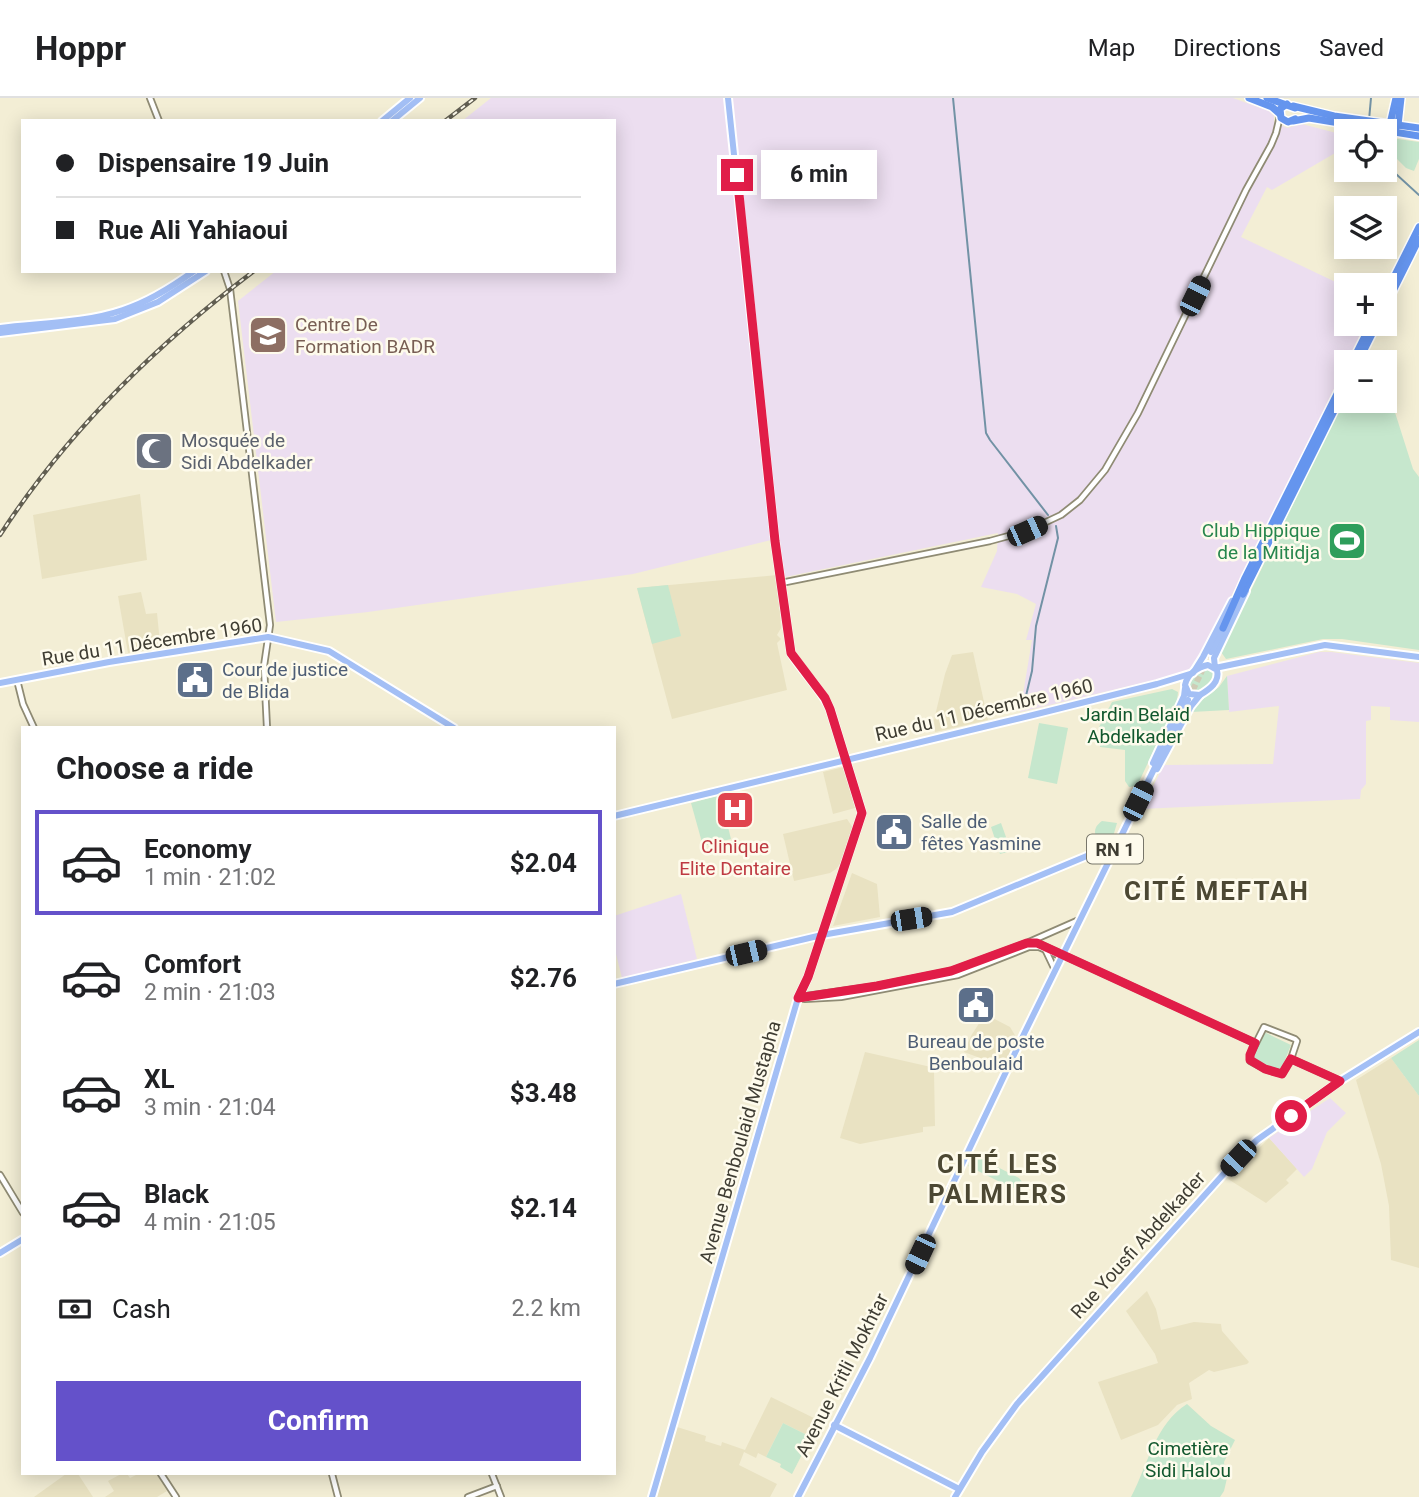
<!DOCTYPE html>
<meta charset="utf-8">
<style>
:root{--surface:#fff;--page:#f2f2f2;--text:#202124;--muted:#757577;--line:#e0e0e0;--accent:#6451ca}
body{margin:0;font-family:Roboto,sans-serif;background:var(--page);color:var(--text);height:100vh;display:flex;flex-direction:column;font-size:26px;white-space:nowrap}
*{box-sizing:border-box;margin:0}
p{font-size:23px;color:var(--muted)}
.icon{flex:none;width:38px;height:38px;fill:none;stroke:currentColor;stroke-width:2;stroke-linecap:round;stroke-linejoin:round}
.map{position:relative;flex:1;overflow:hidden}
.panel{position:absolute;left:21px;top:628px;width:595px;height:749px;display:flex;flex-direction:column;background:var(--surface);border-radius:0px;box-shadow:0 4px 18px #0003}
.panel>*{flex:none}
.guide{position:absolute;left:21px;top:21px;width:595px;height:154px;border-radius:0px;box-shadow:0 4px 18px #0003;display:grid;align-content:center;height:154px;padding:0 35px;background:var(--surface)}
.buttons{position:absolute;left:1334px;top:21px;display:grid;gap:14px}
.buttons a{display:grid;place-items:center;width:63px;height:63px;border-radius:0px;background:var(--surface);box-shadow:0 4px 18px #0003;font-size:35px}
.end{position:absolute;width:32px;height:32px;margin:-16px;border:9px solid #e11d48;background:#fff;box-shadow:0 0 0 4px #fff}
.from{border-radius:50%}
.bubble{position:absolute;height:49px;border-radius:0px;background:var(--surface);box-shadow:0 4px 18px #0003;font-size:23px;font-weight:700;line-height:49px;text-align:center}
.car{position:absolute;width:21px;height:42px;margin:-21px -10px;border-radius:9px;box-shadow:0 0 5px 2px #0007;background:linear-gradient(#222 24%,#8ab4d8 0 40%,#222 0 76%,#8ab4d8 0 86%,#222 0)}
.guide b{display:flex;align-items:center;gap:24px;height:66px;font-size:26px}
.guide b+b{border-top:2px solid var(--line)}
.guide i{width:18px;height:18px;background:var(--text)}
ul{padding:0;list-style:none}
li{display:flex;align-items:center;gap:21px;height:105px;margin:0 14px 10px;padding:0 21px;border:4px solid transparent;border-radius:0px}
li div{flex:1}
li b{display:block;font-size:26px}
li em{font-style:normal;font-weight:700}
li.current{border-color:var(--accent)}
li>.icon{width:63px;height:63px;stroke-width:1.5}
h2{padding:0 35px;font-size:32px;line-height:84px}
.pay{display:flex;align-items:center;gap:18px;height:77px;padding:0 35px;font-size:26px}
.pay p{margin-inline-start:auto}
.action{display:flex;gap:14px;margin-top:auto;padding:14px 35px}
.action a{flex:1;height:80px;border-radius:0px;background:var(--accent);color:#fff;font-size:28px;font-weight:700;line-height:80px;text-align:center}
header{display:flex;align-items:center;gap:42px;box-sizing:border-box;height:98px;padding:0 35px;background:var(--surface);border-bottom:2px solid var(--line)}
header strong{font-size:33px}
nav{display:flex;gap:38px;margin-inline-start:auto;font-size:24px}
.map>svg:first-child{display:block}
.built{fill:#e9e2c2}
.industrial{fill:#ecdef0}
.medical{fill:#ecdef1}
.green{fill:#c6e7cd}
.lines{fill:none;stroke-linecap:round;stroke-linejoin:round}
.stream{stroke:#7292a5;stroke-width:2}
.major-tunnel{stroke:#cfcbb5;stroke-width:6;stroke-dasharray:6 3;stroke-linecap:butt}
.minor-casing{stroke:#8f8b74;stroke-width:8}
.major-casing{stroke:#fff;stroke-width:10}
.highway-casing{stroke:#fff;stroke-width:10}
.minor{stroke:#fff;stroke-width:4.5}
.major{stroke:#a3bff5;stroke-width:6}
.highway{stroke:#6595ee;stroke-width:7}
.rail-casing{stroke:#615e51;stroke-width:4.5}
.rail{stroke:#fefbec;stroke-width:2;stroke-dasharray:5;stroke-linecap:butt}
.route{stroke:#e11d48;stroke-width:9}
.labels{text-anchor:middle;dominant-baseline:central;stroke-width:5;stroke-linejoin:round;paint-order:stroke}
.shield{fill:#fefbec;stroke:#78766a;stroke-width:2}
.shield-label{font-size:18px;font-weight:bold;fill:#3f3d33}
.education-label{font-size:19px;fill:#785e54;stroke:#fefbec;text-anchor:start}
.worship-label{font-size:19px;fill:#5b616d;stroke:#fefbec;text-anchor:start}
.leisure-label{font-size:19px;fill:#27864d;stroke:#fefbec;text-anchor:end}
.street-label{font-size:19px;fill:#3f3d33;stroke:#fefbec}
.service-label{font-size:19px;fill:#4e5e75;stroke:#fefbec;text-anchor:start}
.park-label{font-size:19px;fill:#11572d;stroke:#fefbec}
.health-label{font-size:19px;fill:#be3a42;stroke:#fefbec}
.district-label{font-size:26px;font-weight:bold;letter-spacing:2px;fill:#4c4833;stroke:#fefbec}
</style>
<header>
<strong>Hoppr</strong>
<nav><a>Map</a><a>Directions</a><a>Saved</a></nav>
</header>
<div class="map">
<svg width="1419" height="1399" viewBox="0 0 1419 1399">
<rect width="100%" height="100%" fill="#f3eed5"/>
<g class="built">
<polygon points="140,396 147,462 42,481 33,417"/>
<polygon points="777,477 781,530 777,537 781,541 777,545 787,592 672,621 637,490"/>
<polygon points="141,494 146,516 157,515 160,545 157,551 128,555 118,498"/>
<polygon points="973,554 988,622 935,634 934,622 945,576 952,557"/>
<polygon points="844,669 855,710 833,716 823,674"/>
<polygon points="847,721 853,730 840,766 836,771 830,775 794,783 783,736"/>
<polygon points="852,775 877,786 880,819 833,828"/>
<polygon points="985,916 1010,929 1016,939 1004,969 964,954 971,938"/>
<polygon points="865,954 931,969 934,973 935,1028 923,1029 923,1034 860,1046 840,1040"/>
<polygon points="1391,960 1419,998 1419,1170 1391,1162 1389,1108 1381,1066 1356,982"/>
<polygon points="1269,1040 1297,1071 1286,1082 1289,1085 1266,1105 1228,1081"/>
<polygon points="1147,1193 1156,1211 1161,1232 1194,1224 1221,1226 1222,1233 1249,1264 1247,1266 1214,1274 1209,1272 1189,1285 1192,1301 1177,1307 1158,1327 1121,1342 1098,1284 1158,1265 1155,1256 1126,1213"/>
<polygon points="771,1299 820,1323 811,1339 783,1325 766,1359 758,1355 756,1360 744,1354 739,1367 777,1386 770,1399 657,1399 677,1329 706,1338 705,1343 721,1348 722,1344 745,1352"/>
<polygon points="66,1376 78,1376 93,1399 34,1399"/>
<polygon points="121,1376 127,1376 130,1380 138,1376 157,1376 167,1393 157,1399 105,1399 114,1393 108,1383"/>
</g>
<g class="industrial">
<polygon points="491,0 1233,0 1269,13 1274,18 1274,24 1287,30 1302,26 1340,36 1342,51 1272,92 1267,89 1241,139 1346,189 1346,226 1365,226 1266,433 1193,569 1184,575 1020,614 1032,542 1026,542 1036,506 1017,496 981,489 997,453 998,435 785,479 779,440 633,476 368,514 276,524 238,203 276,173 614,173 614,23 462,23"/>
<polygon points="1319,554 1331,554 1419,565 1419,624 1390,622 1390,609 1371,608 1371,622 1366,623 1366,686 1361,692 1360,701 1141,711 1164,667 1273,666 1279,608 1229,614 1227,578"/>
</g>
<g class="medical">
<polygon points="681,796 697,861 622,880 614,848 614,818"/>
<polygon points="1330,1000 1346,1015 1327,1034 1312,1071 1304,1079 1269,1040"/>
</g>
<g class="green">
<polygon points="1384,39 1419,44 1419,61 1414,73 1406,70 1385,49"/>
<polygon points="1385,283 1413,371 1419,379 1419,552 1342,541 1323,541 1226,561 1221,554 1346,297 1346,303 1384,303"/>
<polygon points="668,487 681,538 652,546 637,490"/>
<polygon points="1207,569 1214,576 1212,584 1199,594 1189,592 1188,582 1201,571"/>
<polygon points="1227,578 1229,612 1191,614 1195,607 1219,589"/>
<polygon points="1172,591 1178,594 1177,603 1137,688 1129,689 1125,683 1125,652 1100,649 1099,629 1112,604"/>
<polygon points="1039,625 1068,630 1057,686 1028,680"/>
<polygon points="720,697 731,741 703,748 691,705"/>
<path d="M1102 723 1117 725 1112 742 1104 748 1100 747C1094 737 1092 730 1102 723Z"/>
<polygon points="1001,725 1011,753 1000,756 991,729"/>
<polygon points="1264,934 1291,947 1280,974 1252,960"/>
<polygon points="1419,942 1419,998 1391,960"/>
<polygon points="974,1057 1019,1080 1022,1084 1021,1088 1012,1090 968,1068"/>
<path d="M1187 1306 1211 1328 1235 1342 1224 1364 1225 1373 1228 1376 1224 1393 1220 1399H1131C1148 1367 1155 1326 1187 1306Z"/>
<polygon points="783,1325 811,1339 792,1376 780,1369 781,1366 766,1359"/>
</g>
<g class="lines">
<g class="stream">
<polyline points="953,0 986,335 990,342 1048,417"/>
<polyline points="1369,22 1371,0"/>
<polyline points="1384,65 1419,97"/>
<polyline points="1023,610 1032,573 1036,528 1058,440 1056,428"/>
</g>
<polyline class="major-tunnel" points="1189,600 1211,554"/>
<g class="minor-casing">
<g id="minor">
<polyline points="150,0 159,23"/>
<polyline points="224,173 230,191 270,527 264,568 267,630"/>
<polyline points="781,485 990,443 1027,433 1061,417 1080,402 1105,372 1138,315 1246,92 1271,47 1276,35 1280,18"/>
<polyline points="17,582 23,606 34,630"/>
<polyline points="1029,844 1079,822"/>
<polyline points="1045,851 1055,872"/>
<polyline points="799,899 877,888 951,873 1027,845 1037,845 1255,945"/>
<polyline points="799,900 805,901 841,899 958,877 1029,849 1039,849 1062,859"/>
<polygon points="1264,929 1295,941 1297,943 1291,961 1282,976 1265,971 1250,963 1250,957"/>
<polyline points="1291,961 1340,983"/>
<polyline points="0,1077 23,1115"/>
<polyline points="161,1376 176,1399"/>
<polyline points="332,1376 338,1399"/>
<polyline points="492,1376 501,1399"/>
<polyline points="468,1399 497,1388"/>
</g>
</g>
<g class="major-casing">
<g id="major">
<polyline points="382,23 410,0"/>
<polyline points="392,23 420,0"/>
<path d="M0 230C40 225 85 225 123 212 148 204 172 189 194 173"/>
<polyline points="0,235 115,221 158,204 206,173"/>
<polyline points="1246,493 1214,560 1215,570 1325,547 1419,559"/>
<polyline points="1211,554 1223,530"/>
<path d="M1208 567 1217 572C1220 584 1210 591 1200 597L1189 596 1185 587C1187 576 1198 569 1208 567Z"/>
<polyline points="0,585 109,564 268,539 329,553 454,630"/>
<polyline points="1153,665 1184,598 1185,590"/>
<polyline points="1157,671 1191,608 1200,597"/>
<polyline points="614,718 1033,617 1157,586 1193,575 1203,559 1232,503"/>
<polyline points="614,886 822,837 952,814 1118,745"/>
<polyline points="0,1155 23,1141"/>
<polyline points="834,1327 959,1391"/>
<path d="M652 1399 798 900 808 879 862 715 830 611C821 590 803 575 791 555L775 443 728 0"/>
<polyline points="798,1399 870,1260 1024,936 1188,602"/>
<polyline points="955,1399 982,1354 1017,1306 1238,1060 1257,1042 1340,983 1419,934"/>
</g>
</g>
<g class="highway-casing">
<g id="highway">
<polyline points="1249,0 1272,9 1280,16"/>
<polyline points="1267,0 1295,10"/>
<polyline points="1287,6 1280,11 1281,20 1288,24 1295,21"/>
<polyline points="1293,8 1334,18 1419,30"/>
<polyline points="1293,23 1309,20 1419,38"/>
<polyline points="1392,30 1390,26 1396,0"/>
<polyline points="1395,31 1398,27 1401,0"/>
<polyline points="1384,199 1419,129"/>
<polyline points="1384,211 1419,141"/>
<polyline points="1352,264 1371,226"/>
<polyline points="1358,264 1377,226"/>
<polyline points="1243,496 1346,289"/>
<polyline points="1223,530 1245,480 1346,278"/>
</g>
</g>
<use href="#minor" class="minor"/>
<use href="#major" class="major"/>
<use href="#highway" class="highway"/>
<g class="rail-casing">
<g id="rail">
<polyline points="445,23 475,0"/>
<path d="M0 437C67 334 156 247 254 173"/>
</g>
</g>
<use href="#rail" class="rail"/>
</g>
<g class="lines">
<polyline class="route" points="737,77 775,443 791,555 825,600 830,611 862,715 808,879 798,900 877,888 951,873 1027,845 1037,845 1255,945 1250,957 1250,962 1265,971 1282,976 1291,961 1340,983 1291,1018"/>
</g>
<defs>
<g id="university-square" transform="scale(2.0125)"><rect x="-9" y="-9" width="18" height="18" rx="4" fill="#8d6e63" stroke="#fefbec"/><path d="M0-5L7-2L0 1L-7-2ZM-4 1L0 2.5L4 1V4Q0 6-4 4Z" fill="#fff"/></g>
<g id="mosque-square" transform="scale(2.0125)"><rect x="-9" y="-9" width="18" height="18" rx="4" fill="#6b7280" stroke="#fefbec"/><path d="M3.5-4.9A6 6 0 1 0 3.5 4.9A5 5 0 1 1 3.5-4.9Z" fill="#fff"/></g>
<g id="stadium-square" transform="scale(2.0125)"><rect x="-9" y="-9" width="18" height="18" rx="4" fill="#2e9e5b" stroke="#fefbec"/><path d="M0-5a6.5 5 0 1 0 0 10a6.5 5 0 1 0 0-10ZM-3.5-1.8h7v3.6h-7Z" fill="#fff"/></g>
<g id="civic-square" transform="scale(2.0125)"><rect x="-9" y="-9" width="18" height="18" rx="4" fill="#5c6f8a" stroke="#fefbec"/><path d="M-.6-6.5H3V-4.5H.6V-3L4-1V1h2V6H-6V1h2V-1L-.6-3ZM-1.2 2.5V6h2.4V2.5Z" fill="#fff"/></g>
<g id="hospital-square" transform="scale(2.0125)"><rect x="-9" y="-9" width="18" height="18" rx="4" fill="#e0444e" stroke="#fefbec"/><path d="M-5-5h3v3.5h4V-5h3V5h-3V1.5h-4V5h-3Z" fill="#fff"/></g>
</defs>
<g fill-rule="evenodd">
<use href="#university-square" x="268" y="237"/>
<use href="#mosque-square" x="154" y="353"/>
<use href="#stadium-square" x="1347" y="443"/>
<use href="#civic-square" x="195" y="582"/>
<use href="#hospital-square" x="735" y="712"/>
<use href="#civic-square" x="894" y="734"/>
<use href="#civic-square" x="976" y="907"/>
</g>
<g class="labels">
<rect class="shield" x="1087" y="736.5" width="56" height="29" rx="5"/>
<g class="shield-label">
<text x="1115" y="751">RN 1</text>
</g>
<g class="education-label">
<text x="295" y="226">Centre De<tspan x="295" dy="22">Formation BADR</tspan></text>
</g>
<g class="worship-label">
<text x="181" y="342">Mosquée de<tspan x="181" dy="22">Sidi Abdelkader</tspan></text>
</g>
<g class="leisure-label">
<text x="1320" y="432">Club Hippique<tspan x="1320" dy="22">de la Mitidja</tspan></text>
</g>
<g class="street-label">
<text transform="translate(152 544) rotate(-9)">Rue du 11 Décembre 1960</text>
<text transform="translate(984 612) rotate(-13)">Rue du 11 Décembre 1960</text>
<text transform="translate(740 1044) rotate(-74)">Avenue Benboulaid Mustapha</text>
<text transform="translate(1138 1147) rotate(-48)">Rue Yousfi Abdelkader</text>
<text transform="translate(842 1277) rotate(-63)">Avenue Kritli Mokhtar</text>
</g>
<g class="service-label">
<text x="222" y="571">Cour de justice<tspan x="222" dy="22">de Blida</tspan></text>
<text x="921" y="723">Salle de<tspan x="921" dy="22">fêtes Yasmine</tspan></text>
<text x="976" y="943" text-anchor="middle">Bureau de poste<tspan x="976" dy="22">Benboulaid</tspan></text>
</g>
<g class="park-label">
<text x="1135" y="616">Jardin Belaïd<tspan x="1135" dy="22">Abdelkader</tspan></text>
<text x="1188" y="1350">Cimetière<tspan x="1188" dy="22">Sidi Halou</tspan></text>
</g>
<g class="health-label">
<text x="735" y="748">Clinique<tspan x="735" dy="22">Elite Dentaire</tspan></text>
</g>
<g class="district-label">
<text x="1217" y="793">CITÉ MEFTAH</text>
<text x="998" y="1066">CITÉ LES<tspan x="998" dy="30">PALMIERS</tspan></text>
</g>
</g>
</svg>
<div class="buttons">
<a><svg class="icon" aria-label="locate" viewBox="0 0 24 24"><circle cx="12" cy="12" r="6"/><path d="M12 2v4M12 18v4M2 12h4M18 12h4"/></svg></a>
<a><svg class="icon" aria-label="layers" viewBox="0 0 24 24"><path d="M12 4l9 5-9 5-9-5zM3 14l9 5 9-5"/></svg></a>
<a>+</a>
<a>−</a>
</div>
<i class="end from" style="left:1291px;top:1018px"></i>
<i class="end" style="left:737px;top:77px"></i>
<div class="bubble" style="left:761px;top:52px;width:116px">6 min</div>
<i class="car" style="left:1195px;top:198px;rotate:26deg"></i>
<i class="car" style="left:1027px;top:433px;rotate:66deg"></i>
<i class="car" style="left:1138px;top:703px;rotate:26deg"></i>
<i class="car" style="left:911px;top:821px;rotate:81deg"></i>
<i class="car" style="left:746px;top:855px;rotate:77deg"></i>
<i class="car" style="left:1238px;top:1060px;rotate:223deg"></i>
<i class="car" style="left:920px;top:1156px;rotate:205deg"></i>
<div class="guide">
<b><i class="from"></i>Dispensaire 19 Juin</b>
<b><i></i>Rue Ali Yahiaoui</b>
</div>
<section class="panel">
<h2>Choose a ride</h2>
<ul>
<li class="current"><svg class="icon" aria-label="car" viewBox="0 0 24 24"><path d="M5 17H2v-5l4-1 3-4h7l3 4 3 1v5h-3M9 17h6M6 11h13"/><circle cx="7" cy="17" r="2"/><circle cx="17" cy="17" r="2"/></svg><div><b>Economy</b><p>1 min · 21:02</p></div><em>$2.04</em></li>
<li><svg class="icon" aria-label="car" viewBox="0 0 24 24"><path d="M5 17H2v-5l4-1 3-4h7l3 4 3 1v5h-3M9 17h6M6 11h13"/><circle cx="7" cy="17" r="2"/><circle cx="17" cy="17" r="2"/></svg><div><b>Comfort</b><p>2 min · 21:03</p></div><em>$2.76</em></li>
<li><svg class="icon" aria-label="car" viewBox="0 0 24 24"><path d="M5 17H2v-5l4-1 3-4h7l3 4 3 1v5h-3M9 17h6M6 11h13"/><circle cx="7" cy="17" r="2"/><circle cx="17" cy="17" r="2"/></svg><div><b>XL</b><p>3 min · 21:04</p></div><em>$3.48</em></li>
<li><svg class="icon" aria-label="car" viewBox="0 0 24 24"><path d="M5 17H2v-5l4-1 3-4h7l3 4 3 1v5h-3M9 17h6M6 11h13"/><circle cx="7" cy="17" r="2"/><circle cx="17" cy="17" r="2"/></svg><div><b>Black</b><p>4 min · 21:05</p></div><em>$2.14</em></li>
</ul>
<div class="pay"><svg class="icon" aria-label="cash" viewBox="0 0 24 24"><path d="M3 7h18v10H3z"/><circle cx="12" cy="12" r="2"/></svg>Cash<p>2.2 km</p></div>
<div class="action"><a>Confirm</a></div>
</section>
</div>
